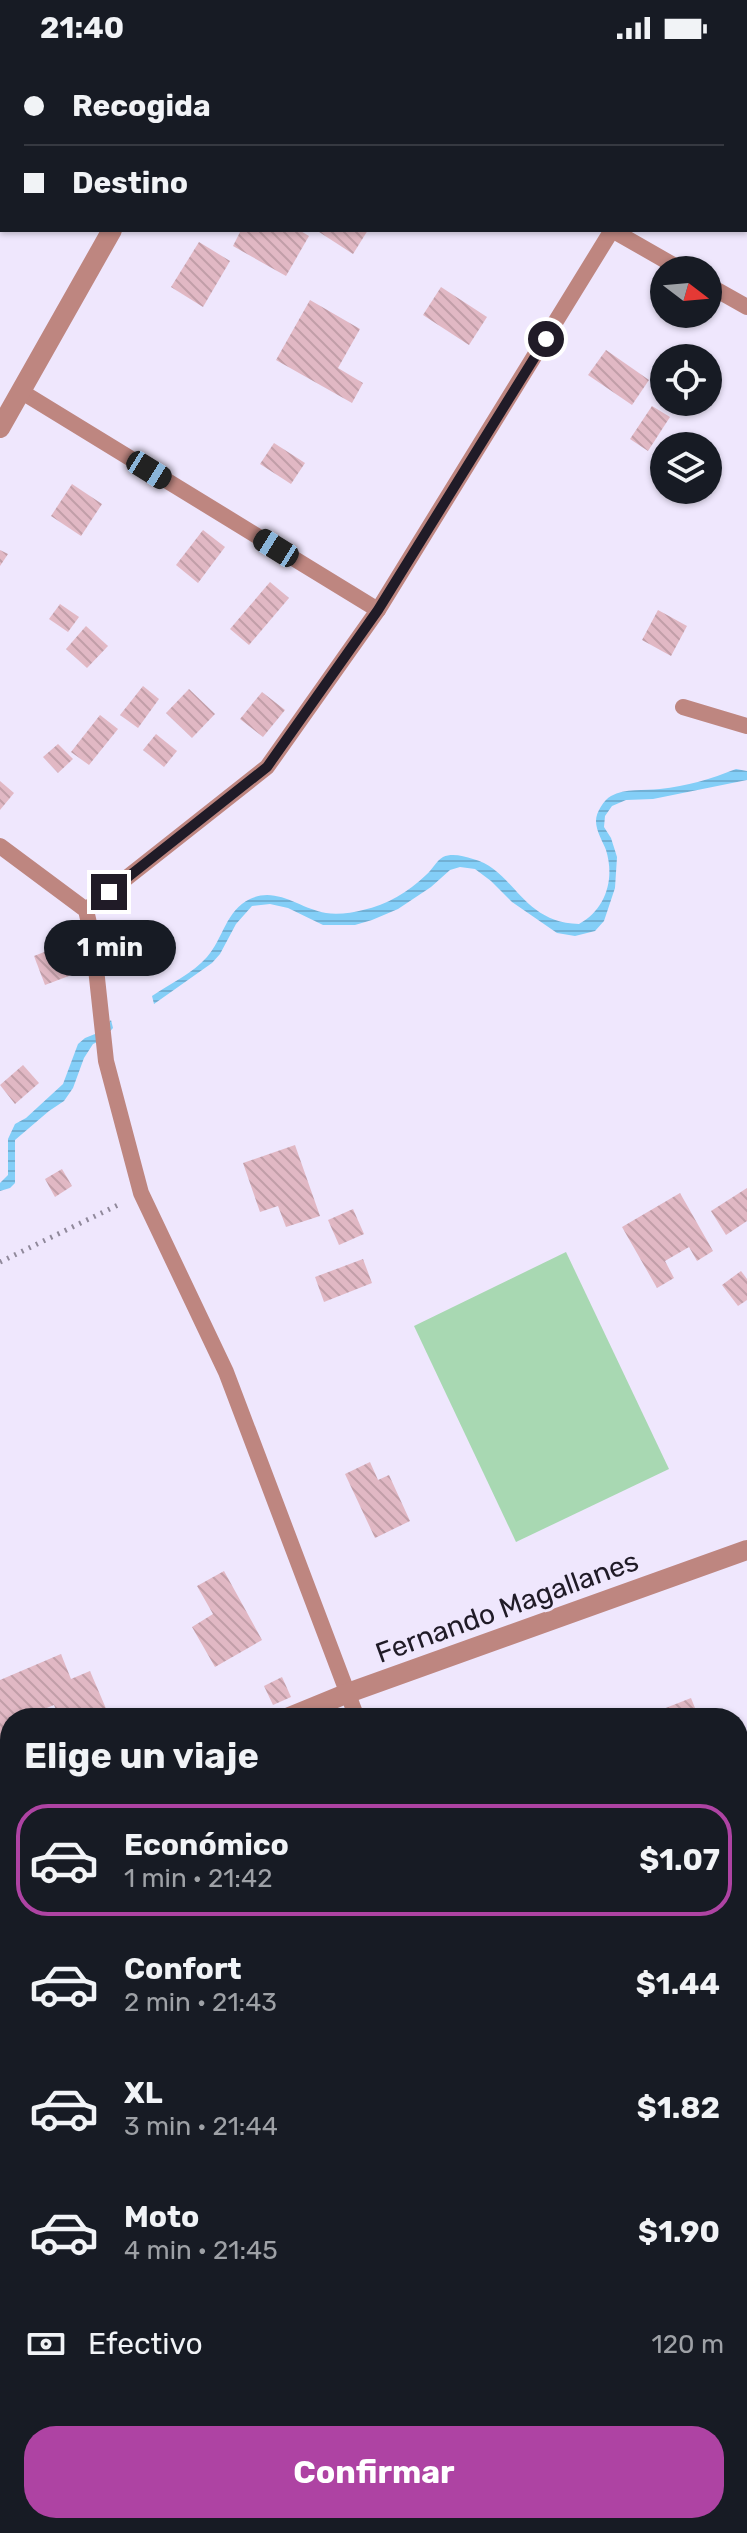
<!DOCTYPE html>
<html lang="es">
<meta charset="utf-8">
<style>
:root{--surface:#171b24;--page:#20242c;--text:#f1f3f6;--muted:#9ea1a6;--line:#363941;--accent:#ae43a3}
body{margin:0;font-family:Rubik,sans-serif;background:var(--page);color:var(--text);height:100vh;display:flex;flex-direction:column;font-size:30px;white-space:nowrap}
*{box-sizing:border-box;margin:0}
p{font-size:26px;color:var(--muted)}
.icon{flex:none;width:44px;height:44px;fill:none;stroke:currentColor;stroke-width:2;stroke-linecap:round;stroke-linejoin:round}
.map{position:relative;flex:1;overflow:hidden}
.drawer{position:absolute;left:0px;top:1652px;width:748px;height:826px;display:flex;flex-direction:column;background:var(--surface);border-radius:32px 32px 0 0;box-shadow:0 2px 6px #0004}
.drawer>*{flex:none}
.top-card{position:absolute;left:0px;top:0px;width:748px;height:176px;box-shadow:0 2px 6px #0004;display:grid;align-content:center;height:176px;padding:0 24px;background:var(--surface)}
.needle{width:52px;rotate:106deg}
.buttons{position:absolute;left:650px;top:200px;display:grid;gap:16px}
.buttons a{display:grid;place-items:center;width:72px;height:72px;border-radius:50%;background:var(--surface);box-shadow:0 2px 6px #0004;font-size:40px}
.end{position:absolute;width:36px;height:36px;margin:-18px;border:10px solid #201b27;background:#fff;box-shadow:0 0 0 4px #fff}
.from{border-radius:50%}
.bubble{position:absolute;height:56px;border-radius:28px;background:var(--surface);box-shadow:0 2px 6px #0004;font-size:26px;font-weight:700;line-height:56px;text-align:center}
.car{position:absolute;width:24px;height:48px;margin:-24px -12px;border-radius:10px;box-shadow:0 0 6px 2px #0007;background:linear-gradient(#222 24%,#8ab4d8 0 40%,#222 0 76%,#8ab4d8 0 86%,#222 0)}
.top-card b{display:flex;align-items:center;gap:28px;height:76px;font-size:30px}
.top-card b+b{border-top:2px solid var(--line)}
.top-card i{width:20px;height:20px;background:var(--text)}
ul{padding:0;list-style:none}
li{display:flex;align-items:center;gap:24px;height:112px;margin:0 16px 12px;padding:0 8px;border:4px solid transparent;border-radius:32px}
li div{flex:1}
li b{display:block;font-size:30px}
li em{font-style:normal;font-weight:700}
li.on{border-color:var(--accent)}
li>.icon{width:72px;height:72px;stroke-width:1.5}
h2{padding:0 24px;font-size:36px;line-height:96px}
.pay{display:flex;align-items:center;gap:20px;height:88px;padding:0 24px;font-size:30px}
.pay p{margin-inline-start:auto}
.primary-button{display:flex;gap:16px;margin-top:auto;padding:16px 24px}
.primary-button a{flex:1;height:92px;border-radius:32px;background:var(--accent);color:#fff;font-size:32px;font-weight:700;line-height:92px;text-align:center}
.status{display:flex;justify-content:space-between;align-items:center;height:56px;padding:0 40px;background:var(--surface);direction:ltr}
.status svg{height:22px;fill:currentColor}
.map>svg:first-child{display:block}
.pitch{fill:#a8d8b2}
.water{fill:url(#water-rules)}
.building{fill:url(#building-back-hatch)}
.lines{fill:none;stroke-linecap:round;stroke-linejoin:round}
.path{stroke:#90899b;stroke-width:5;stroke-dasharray:2 6;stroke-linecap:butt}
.service{stroke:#be8680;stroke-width:16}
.minor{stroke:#be8680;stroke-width:20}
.route{stroke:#201b27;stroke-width:10}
.labels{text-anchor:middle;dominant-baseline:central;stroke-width:6;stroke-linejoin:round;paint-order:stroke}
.street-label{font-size:28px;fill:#201b27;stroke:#efe7fd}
</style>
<div class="status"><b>21:40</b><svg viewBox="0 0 49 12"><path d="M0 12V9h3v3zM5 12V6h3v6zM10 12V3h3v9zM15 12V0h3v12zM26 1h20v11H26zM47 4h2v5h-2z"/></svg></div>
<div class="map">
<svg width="747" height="2477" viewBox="0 0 747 2477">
<defs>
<pattern id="water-rules" width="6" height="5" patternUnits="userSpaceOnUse" patternTransform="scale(2)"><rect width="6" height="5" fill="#83cef7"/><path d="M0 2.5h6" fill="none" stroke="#71b0d4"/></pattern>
<pattern id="building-back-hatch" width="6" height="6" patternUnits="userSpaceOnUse" patternTransform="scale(2)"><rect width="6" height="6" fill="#e1b8c4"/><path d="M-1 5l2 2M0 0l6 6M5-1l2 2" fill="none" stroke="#c19ea8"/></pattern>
</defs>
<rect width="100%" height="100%" fill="#efe7fd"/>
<polygon class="pitch" points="566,1196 669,1413 516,1486 414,1270"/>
<g class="water">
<path d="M736 713 747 715V724L653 743 626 744 612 750 605 760 604 771 611 782 617 801 615 832 604 865 595 875 575 880 557 877 512 846 491 825 475 813 460 811 450 814 431 831 398 853 372 864 355 869H323L288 852 270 848 252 850 236 868 220 898 212 907 154 948 152 940C170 928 193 917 207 901 223 883 226 854 250 843 277 830 300 853 326 857 337 859 352 857 363 854 387 849 408 836 426 819 432 814 436 805 443 801 452 797 463 800 473 803 514 813 521 867 579 868 606 853 615 823 606 794 603 786 596 775 596 765 596 756 604 744 611 740 625 732 644 735 660 733 687 730 711 723 736 713Z"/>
<polygon points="111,964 113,972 102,984 93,988 84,1002 73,1032 64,1045 49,1055 15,1084 15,1127 10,1132 0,1135 0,1127 8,1119 8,1083 15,1068 26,1062 63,1028 78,988 85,982 100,976"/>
</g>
<g class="building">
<polygon points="241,174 299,174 309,180 286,220 233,190"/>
<polygon points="316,174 368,174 353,198"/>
<polygon points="199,186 230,205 203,251 171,231"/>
<polygon points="441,231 487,261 469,289 423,259"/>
<polygon points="310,244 360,273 338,312 363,327 352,347 276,304"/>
<polygon points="606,294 649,324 632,349 588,319"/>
<polygon points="652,350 670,361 648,395 630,383"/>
<polygon points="274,387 305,407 291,428 260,408"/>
<polygon points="72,428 102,448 81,480 51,460"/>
<polygon points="203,474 225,491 198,527 176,509"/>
<polygon points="0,494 8,498 0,510"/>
<polygon points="270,526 289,542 249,589 230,573"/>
<polygon points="60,548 79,561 68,576 49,563"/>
<polygon points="658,554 687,570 671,600 642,584"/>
<polygon points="86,570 108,590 87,612 66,593"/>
<polygon points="143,630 159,643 138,672 120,659"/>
<polygon points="189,633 215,658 192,682 166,657"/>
<polygon points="262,636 285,654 263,681 240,663"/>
<polygon points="100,659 118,673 89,709 71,696"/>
<polygon points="156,678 177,695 164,711 143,694"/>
<polygon points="58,688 73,703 58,717 43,701"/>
<polygon points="0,725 14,737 0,754"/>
<polygon points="70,886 82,915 45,929 34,900"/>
<polygon points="23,1009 39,1027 15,1048 0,1029"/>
<polygon points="295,1089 320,1160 286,1171 278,1150 260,1156 243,1107"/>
<polygon points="62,1113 72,1130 55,1141 45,1123"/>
<polygon points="747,1132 747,1165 726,1179 711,1155"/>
<polygon points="680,1137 713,1195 697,1205 689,1191 665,1205 674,1222 657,1232 622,1171"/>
<polygon points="353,1153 364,1178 339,1189 328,1164"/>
<polygon points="363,1203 372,1227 324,1246 315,1221"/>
<polygon points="741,1215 747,1223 747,1244 738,1250 722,1229"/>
<polygon points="370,1406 378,1424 389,1419 410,1465 375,1482 345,1418"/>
<polygon points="224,1515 262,1584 215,1611 192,1571 213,1558 197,1530"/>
<polygon points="61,1598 71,1623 90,1615 110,1662 59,1662 54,1649 22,1662 10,1662 10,1667 5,1669 10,1681 10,1720 0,1724 0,1624"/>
<polygon points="282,1621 291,1641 273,1649 264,1630"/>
<polygon points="691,1642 699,1662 655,1662 653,1657"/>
<polygon points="743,1836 747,1843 747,1874 738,1880 738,1840"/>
<polygon points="10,2454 10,2468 37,2468 40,2477 0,2477 0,2458"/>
</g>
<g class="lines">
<polyline class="path" points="0,1206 118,1149"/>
<g class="service">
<polyline points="325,0 329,2"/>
<polyline points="612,174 682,214"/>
<polyline points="708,229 747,251"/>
<polyline points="22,336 378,554"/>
<polyline points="683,651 747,670"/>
<polyline points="0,790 86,854 93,885 106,1005 141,1137 226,1316 357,1662"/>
<polyline points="86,854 267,711 378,554 612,174"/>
<polyline points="738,2314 747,2328"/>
</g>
<g class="minor">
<polyline points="213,2 214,0"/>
<polyline points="718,2 719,0"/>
<polyline points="0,372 112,174"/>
<polyline points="287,1662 348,1637 747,1494"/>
<polyline points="0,1778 10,1774"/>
<polyline points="0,2122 10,2147"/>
<polyline points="0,2319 10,2315"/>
<polyline points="140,2468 144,2477"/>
</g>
</g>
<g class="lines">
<polyline class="route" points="109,836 267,711 378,554 546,283"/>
</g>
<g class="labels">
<g class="street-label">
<text transform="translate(507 1551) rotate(-20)">Fernando Magallanes</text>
</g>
</g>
</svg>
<div class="buttons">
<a><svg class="needle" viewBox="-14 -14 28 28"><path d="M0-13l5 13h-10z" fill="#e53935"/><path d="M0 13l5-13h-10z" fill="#9ea1a6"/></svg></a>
<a><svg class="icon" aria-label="locate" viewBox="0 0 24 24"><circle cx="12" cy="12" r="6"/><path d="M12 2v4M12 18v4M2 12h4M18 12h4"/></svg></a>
<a><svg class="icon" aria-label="layers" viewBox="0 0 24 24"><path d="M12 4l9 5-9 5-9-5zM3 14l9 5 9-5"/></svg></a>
</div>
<i class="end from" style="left:546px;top:283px"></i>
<i class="end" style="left:109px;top:836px"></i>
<div class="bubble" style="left:44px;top:864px;width:132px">1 min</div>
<i class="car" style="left:149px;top:414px;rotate:122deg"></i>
<i class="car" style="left:276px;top:492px;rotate:302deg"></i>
<div class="top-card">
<b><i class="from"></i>Recogida</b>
<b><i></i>Destino</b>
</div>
<section class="drawer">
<h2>Elige un viaje</h2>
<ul>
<li class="on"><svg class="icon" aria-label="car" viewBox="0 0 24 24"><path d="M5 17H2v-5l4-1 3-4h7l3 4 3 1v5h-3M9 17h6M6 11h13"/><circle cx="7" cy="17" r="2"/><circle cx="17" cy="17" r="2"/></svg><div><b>Económico</b><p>1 min · 21:42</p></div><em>$1.07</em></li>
<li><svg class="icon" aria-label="car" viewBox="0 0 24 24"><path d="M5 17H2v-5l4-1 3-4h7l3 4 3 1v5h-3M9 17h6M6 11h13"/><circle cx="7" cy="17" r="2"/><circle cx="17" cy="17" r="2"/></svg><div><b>Confort</b><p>2 min · 21:43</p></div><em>$1.44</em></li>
<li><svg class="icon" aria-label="car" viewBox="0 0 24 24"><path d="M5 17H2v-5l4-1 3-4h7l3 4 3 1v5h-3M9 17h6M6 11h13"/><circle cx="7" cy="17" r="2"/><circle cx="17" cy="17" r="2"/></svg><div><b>XL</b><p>3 min · 21:44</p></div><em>$1.82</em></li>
<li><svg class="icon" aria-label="car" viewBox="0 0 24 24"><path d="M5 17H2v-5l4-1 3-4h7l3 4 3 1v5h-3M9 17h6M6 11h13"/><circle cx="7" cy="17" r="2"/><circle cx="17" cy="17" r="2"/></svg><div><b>Moto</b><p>4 min · 21:45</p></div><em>$1.90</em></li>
</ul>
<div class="pay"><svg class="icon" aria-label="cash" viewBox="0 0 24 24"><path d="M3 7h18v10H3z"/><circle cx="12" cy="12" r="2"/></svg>Efectivo<p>120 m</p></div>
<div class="primary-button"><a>Confirmar</a></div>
</section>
</div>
